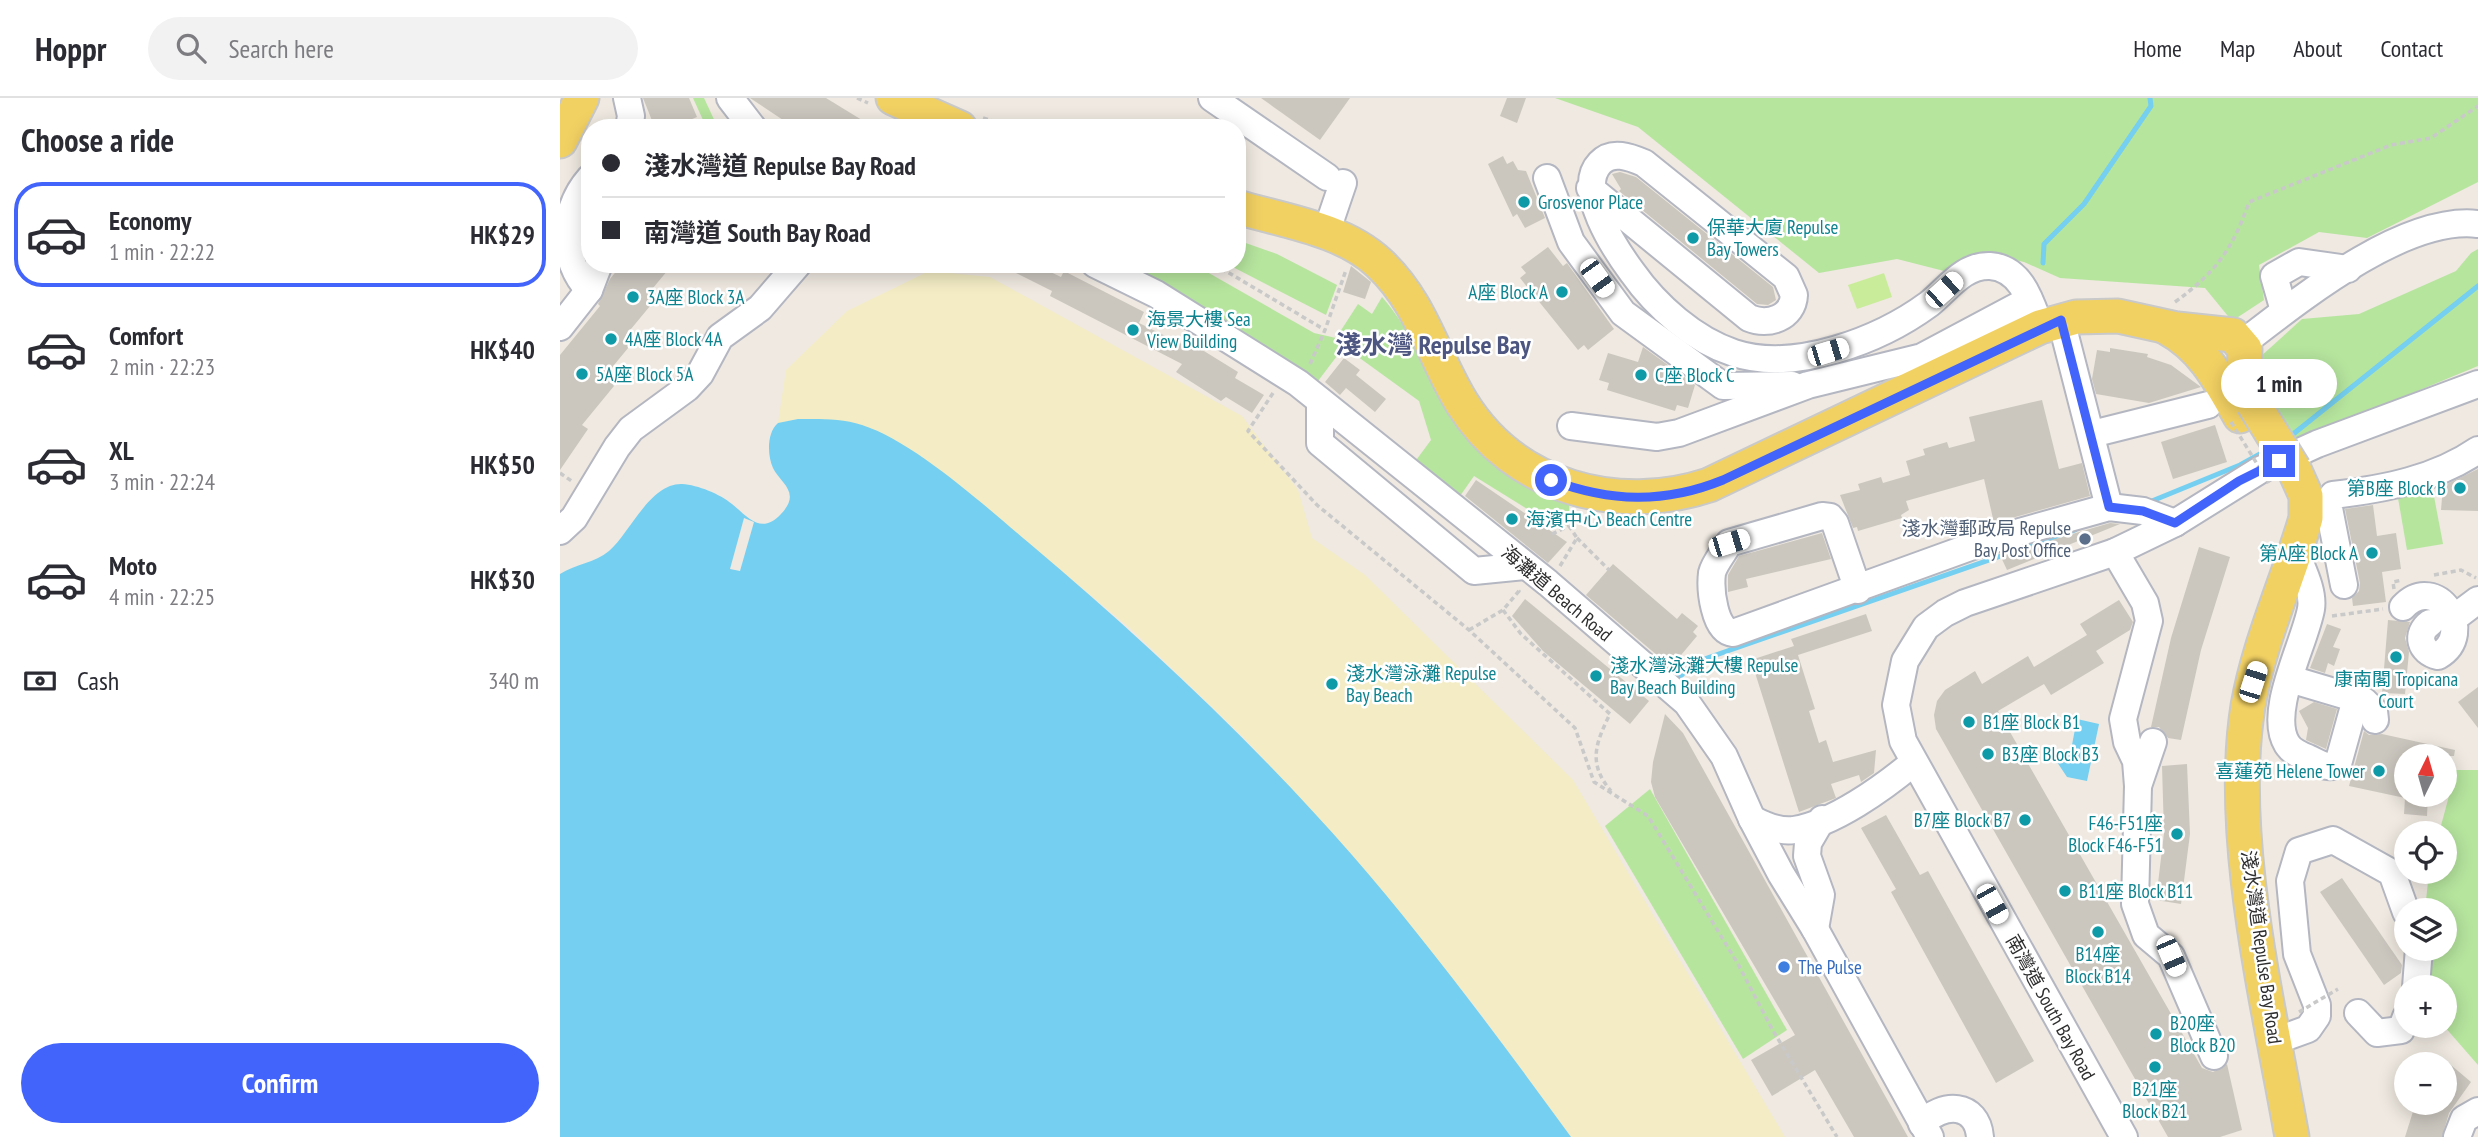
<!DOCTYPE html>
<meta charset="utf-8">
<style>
:root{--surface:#fff;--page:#f2f2f3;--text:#2b2b33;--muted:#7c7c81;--line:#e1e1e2;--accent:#4264fb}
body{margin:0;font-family:"PT Sans Narrow","Noto Sans TC",sans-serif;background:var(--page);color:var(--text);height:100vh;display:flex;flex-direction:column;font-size:26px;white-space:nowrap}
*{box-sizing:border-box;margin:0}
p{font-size:23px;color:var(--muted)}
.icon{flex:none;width:38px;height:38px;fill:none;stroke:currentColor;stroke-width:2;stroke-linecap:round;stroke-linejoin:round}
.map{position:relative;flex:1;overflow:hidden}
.side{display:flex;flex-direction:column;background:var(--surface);width:560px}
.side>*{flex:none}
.guide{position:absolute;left:21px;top:21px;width:665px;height:154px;border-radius:28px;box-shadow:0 4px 18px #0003;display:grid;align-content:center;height:154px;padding:0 21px;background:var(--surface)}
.needle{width:46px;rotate:5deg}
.tools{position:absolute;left:1834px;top:646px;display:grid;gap:14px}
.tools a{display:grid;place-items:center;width:63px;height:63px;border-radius:50%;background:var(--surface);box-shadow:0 4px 18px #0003;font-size:35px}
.end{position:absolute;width:32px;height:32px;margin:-16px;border:9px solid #4264fb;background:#fff;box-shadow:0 0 0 4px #fff}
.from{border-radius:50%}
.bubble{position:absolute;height:49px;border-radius:24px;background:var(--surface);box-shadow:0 4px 18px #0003;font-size:23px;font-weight:600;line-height:49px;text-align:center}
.car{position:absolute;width:21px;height:42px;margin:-21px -10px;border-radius:9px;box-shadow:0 0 5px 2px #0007;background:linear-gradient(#fff 24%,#345 0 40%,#fff 0 76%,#345 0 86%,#fff 0)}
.guide b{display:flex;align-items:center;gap:24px;height:66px;font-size:26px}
.guide b+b{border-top:2px solid var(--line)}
.guide i{width:18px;height:18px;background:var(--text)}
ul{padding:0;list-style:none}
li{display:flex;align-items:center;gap:21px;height:105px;margin:0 14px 10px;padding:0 7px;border:4px solid transparent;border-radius:28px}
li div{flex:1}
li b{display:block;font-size:26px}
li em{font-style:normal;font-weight:600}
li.active{border-color:var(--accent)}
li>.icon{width:63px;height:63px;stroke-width:1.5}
h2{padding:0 21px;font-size:32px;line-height:84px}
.pay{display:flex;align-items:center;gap:18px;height:77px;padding:0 21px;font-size:26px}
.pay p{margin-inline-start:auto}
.button{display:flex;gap:14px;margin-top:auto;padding:14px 21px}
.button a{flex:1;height:80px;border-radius:42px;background:var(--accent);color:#fff;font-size:28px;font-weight:600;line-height:80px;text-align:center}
header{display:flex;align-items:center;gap:42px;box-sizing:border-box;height:98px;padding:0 35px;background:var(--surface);border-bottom:2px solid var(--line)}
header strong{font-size:33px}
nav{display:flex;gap:38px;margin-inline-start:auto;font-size:24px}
.search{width:490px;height:63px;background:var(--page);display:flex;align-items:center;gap:18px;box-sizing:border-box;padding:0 24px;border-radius:38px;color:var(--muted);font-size:26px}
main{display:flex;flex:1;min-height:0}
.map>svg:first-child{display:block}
.green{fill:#b6e59e}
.sand{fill:#f3ecc5}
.pitch{fill:#c9ec9a}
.water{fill:#75cff0}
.pier{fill:#efe9e1}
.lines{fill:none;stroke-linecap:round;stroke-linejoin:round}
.stream{stroke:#75cff0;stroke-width:5}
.building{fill:#cbc7bf}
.minor-casing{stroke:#b4b7c1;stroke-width:30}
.major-casing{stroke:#c9c9c9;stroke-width:37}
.path{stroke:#c9c9c9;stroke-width:3.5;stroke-dasharray:5 3.5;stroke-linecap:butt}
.minor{stroke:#fff;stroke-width:26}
.major{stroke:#f2d163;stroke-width:33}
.major-bridge-casing{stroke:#c9c9c9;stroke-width:37;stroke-linecap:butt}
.path-bridge{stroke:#c9c9c9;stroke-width:3.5;stroke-dasharray:5 3.5;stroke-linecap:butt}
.major-bridge{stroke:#f2d163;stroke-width:33}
.route{stroke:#4264fb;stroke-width:9}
.culture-dot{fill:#0f9aa8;stroke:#fff;stroke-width:2.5}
.service-dot{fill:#5c6f8a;stroke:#fff;stroke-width:2.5}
.shop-dot{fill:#3f7fe0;stroke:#fff;stroke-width:2.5}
.labels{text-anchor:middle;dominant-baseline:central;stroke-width:5;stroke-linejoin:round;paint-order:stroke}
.culture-label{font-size:19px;fill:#0d838f;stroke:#fff;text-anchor:start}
.service-label{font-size:19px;fill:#4e5e75;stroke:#fff;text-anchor:end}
.street-label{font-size:19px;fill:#2e2e2e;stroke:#fff}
.shop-label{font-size:19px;fill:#366cbe;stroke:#fff;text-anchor:start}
.district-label{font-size:26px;font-weight:bold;fill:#4d5680;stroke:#fff}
</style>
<header>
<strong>Hoppr</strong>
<div class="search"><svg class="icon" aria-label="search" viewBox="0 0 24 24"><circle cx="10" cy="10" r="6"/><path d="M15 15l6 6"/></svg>Search here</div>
<nav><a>Home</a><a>Map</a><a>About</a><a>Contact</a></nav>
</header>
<main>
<section class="side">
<h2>Choose a ride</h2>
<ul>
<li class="active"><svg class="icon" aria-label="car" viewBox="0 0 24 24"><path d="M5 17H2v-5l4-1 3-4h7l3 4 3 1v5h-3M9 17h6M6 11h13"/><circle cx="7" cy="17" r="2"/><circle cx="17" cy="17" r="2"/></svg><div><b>Economy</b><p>1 min · 22:22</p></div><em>HK$29</em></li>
<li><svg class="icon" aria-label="car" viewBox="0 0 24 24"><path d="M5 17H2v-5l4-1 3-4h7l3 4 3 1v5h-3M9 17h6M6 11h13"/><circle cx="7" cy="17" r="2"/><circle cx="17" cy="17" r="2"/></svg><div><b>Comfort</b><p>2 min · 22:23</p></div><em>HK$40</em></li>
<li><svg class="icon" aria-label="car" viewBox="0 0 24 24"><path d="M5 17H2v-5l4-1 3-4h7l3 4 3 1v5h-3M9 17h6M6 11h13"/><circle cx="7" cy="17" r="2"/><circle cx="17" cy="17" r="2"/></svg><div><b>XL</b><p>3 min · 22:24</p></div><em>HK$50</em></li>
<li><svg class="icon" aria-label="car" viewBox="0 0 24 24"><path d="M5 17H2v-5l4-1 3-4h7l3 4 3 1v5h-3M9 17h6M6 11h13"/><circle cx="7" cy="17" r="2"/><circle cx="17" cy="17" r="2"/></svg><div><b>Moto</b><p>4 min · 22:25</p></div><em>HK$30</em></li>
</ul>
<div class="pay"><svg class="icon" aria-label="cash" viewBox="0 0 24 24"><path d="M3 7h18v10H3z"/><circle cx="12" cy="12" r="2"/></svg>Cash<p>340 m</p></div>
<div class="button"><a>Confirm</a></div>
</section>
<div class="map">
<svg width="1918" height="1039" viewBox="0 0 1918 1039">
<rect width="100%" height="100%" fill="#efe9e1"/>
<g class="green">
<polygon points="133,0 144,0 158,30 123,30 143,22"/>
<polygon points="995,0 1918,0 1918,84 1807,140 1759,134 1699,167 1704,202 1672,223 1645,190 1500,180 1464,164 1432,157 1388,174 1337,161 1259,175 1078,29"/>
<polygon points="677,142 717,156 777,187 766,217 667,166 677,166"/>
<polygon points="1918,151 1918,268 1736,343 1689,269 1742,221 1799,216 1896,173 1911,155"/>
<path d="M561 166H633L754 235 776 240 798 206 812 216 822 199C882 268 903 386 1010 398L1008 427 996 429 914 378 900 398 854 365 871 342 859 303 790 253 780 254 758 283 610 189Z"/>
<polygon points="1873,393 1883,446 1847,452 1838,400"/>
<polygon points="1896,672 1918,672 1918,967 1884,928 1885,889 1871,889 1862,856 1862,851 1885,850 1885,812 1865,812 1869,774 1885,774 1885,735 1879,735"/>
<polygon points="1090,691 1227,932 1183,961 1045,728"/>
</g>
<polygon class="sand" points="369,173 430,179 682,318 738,392 752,440 805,477 1013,682 1225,1039 1011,1039 914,907 792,757 685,641 571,531 388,378 331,341 238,321 218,325 226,272 287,213"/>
<polygon class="pitch" points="1324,175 1332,199 1297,211 1288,187"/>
<g class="water">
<path d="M238 321C259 321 281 320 302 327 355 344 426 409 469 445 584 542 693 644 792 757 870 847 941 943 1011 1039H0V476C15 466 35 465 49 453 70 435 90 385 122 386 138 387 160 396 172 406 187 418 201 438 221 416 242 394 220 385 213 370 207 357 207 334 218 325Z"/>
<polygon points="1517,621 1539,626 1527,683 1507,679 1495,661 1511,652"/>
</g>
<polygon class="pier" points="184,420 194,424 180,473 170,471"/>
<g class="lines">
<g class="stream">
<polyline points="1483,165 1484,146 1524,106 1591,8 1590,0"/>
<polyline points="1727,341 1918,188"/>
<polyline points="1587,405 1680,367 1709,351"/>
<polyline points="1115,584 1133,565 1515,432"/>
</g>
</g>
<g class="building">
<polygon points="83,0 129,0 137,19 111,30 95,30"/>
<polygon points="190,0 266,0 315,30 235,30"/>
<polygon points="701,0 790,0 760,42"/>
<polygon points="947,0 966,0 957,25 940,18"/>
<polygon points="943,58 947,66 953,63 958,72 966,73 985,120 965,130 957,116 953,119 928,66"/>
<polygon points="1060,74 1076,79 1213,189 1216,202 1208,207 1197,206 1059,93 1061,91 1052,76"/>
<polygon points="988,149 1003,168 1007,165 1054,231 1028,252 1024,247 1018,252 960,180 966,175 961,169"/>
<polygon points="62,166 113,166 88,196 95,202 66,237 73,244 45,278 54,288 22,327 28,331 0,372 0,257 40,208 38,206 50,181"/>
<polygon points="438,166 474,166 501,179 504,173 584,214 579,225 628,249 631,245 678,274 675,280 704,297 692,315 666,299 661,303 616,274 622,266 490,198 492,193"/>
<polygon points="791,168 811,184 805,201 783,194"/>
<polygon points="1083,249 1108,267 1106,273 1123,278 1135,287 1128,310 1117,307 1115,313 1047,292 1049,285 1039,282 1048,255 1078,264"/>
<polygon points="1550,250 1588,256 1587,259 1611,267 1641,289 1589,305 1536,296 1532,281 1537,252 1550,254"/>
<polygon points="784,260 800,272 796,277 826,301 815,314 786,290 780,297 765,284"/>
<polygon points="1482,302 1499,371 1522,365 1530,398 1434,425 1424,381 1346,403 1349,412 1341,417 1342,420 1298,433 1297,429 1293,430 1280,397 1300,392 1298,386 1321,379 1323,385 1350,377 1346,363 1365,357 1363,351 1387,344 1389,350 1415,343 1409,319"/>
<polygon points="1655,327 1667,364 1613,381 1601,344"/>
<polygon points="1918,371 1918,413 1881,412 1883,388"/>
<polygon points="916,382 1007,444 988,465 905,398"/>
<polygon points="1813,407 1817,438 1836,435 1841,471 1822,474 1826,504 1793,508 1792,500 1799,493 1800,485 1785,411"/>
<polygon points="1550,425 1560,426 1447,472 1440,457"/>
<polygon points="1262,435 1271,461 1186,481 1188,489 1168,494 1168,477 1179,458"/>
<polygon points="1639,449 1670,459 1641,552 1621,642 1608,640 1599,629 1591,629 1611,540"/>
<polygon points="1053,466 1117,521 1122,515 1138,528 1133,534 1137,538 1111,569 1026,497"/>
<polygon points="965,501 1089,603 1070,626 983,553 952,518"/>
<polygon points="1559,502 1573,524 1570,532 1536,553 1544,565 1491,597 1484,586 1438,613 1642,970 1653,974 1667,966 1682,1032 1660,1039 1608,1039 1376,631 1374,617 1377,603 1385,592 1415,573 1422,586 1468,558 1474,569 1527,537 1520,526"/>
<polygon points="1306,516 1312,533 1238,557 1255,611 1249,613 1259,645 1266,642 1273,664 1316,652 1314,675 1301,684 1299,677 1271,686 1276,700 1239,714 1191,562 1234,548 1231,541"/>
<polygon points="1828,522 1850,524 1845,540 1849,554 1845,596 1822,595"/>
<polygon points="1767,526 1781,531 1773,549 1780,551 1774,568 1768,565 1765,575 1750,570"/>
<polygon points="1918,589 1918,630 1898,604"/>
<polygon points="1754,604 1777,611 1766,651 1746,642 1748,630 1739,613"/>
<polygon points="1105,616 1123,635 1348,1039 1294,1039 1255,972 1212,998 1191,962 1235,937 1095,699 1091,684 1093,664"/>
<polygon points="1804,633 1809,637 1822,636 1895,652 1894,658 1846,658 1846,696 1868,696 1867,718 1844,716 1845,700 1789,688"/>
<polygon points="1627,666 1630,736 1621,806 1596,802 1604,735 1602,668"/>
<polygon points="1326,717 1360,777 1368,773 1474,963 1436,985 1331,794 1336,791 1301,730"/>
<polygon points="1782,780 1842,867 1841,875 1824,887 1760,794"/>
<polygon points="1885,962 1911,984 1889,1015 1882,1039 1845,1039 1856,1004 1885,1004"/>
</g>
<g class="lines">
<g class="minor-casing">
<g id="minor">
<polyline points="67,0 71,18 69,30"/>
<polyline points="170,0 193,30"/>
<polyline points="652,0 767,79"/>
<polyline points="987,80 1011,144 1063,215 1163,288 1232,287"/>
<path d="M1030 90 1189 220C1208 228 1233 220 1234 197L1226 179 1084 65C1070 59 1052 52 1040 65 1015 91 1055 151 1072 174 1096 208 1134 242 1174 255 1235 275 1320 242 1369 206 1388 191 1403 167 1430 168 1462 170 1471 205 1480 229"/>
<polyline points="766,135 783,85"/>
<polyline points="535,166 596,196 738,285 988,485 1127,605 1164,658 1192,721 1221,776 1255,831 1370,1039"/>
<path d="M29 192C0 162 2 112 30 80"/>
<polyline points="1724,213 1714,178 1739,164 1788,171"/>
<polyline points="1501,222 1549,409"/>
<polyline points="0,229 29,192 39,166"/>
<path d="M1683 245C1739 202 1844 117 1918 126"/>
<polyline points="760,303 760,345 914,473 966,468"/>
<polyline points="1011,328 1097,339 1119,335 1248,287 1362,259 1469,202"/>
<polyline points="1532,336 1648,307"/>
<polyline points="0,433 14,420 57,349 71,331 127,290 140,276 160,239 200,210 238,166"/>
<polyline points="1555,454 1585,505 1589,523 1563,621 1567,644 1576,663 1578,688 1593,644"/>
<path d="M1736 455C1742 471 1754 493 1751 511 1745 545 1707 614 1727 646 1732 654 1740 657 1748 660 1759 665 1768 672 1778 666L1796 601"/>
<path d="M1784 487 1768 405 1773 397C1824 391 1876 381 1918 352"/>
<path d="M1298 492 1275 425 1270 419 1262 418 1169 445C1164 454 1154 466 1152 475 1150 491 1154 533 1173 535L1424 444 1549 409 1583 413 1615 425"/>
<path d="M1843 509C1876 473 1918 535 1878 558 1860 554 1855 536 1870 525"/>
<polyline points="1894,520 1918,502"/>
<polyline points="1730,581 1804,603 1814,613 1815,622"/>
<polyline points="1578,688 1575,806 1586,837 1611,858 1654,958"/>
<path d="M1192 721C1205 728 1219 734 1234 732 1273 726 1323 690 1353 665"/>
<polyline points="1255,831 1261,797 1247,758 1248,745 1262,721"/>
<polyline points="1856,889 1859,850"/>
<polyline points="1798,915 1817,935 1841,932 1846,919"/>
<polyline points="1715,943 1748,931 1757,918 1757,907 1737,856 1730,783 1739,753 1773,742 1832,775 1846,814"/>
<path d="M1362 1026C1382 1004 1417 1004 1420 1039"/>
<polyline points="1564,1039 1343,643 1336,607 1345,563 1366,529 1385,515 1405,505 1555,454 1615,425 1700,372 1757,346 1918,286"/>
<polyline points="1897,1039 1904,1021 1918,1013"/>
</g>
</g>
<g class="major-casing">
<g id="major">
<polyline points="333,0 400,30"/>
<polyline points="0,43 22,0"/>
<path d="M677 109C724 123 783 131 819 165 862 205 873 258 902 305 955 390 1058 417 1149 387L1480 229 1516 219 1558 218 1617 231 1673 237 1685 251 1684 284 1693 305"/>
<path d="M1607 230C1644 250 1660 283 1680 318"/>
<path d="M1732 1039C1709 908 1667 740 1688 608 1699 544 1728 482 1746 420V398L1734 371"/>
</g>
</g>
<g class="path">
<polyline points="297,0 308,5"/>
<polyline points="423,20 455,30"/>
<polyline points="500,166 516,173"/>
<polyline points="654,166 765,232"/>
<path d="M1615 204C1655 175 1673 151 1689 104L1831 47 1871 40 1918 8"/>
<polyline points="750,266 765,232 786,172"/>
<polyline points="713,295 688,333 757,407 909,532 1015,630 1034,684 1088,718 1178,866 1212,931 1277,1039"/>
<polyline points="0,375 13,384"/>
<polyline points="992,436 1009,428"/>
<polyline points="1017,440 1049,472"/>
<polyline points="1000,468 1017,440 1009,428 1012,413"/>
<polyline points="1874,477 1901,472 1916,480"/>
<polyline points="1834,491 1833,484 1842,482"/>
<path d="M943 512 961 536 1050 616C1035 646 1028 666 1051 693"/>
<polyline points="1772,518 1823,511"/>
<polyline points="909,532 943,512 959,493 956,491"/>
</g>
<use href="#minor" class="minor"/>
<use href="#major" class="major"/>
<g class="major-bridge-casing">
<polyline id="major-bridge" points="1693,305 1734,371"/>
</g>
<g class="path-bridge">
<polyline points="1671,324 1709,385"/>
<polyline points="1739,914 1778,891"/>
</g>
<use href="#major-bridge" class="major-bridge"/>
</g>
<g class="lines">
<path class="route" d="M991 382C1050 404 1104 406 1163 382L1501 222 1549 409 1583 413 1615 425 1679 383 1719 363"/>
</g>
<g class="culture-dot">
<circle cx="964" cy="104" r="7"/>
<circle cx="1133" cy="140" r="7"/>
<circle cx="1002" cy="194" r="7"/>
<circle cx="73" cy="199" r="7"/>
<circle cx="573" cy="232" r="7"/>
<circle cx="51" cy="241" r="7"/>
<circle cx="22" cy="276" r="7"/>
<circle cx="1081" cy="277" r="7"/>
<circle cx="1900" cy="390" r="7"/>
<circle cx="952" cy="421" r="7"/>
<circle cx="1812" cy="455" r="7"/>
<circle cx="1836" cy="559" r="7"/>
<circle cx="1036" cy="578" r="7"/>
<circle cx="772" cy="586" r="7"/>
<circle cx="1409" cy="624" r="7"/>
<circle cx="1428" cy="656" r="7"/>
<circle cx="1819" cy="673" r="7"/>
<circle cx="1465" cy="722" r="7"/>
<circle cx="1617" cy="736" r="7"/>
<circle cx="1505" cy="793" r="7"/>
<circle cx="1538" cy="834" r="7"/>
<circle cx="1596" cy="936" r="7"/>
<circle cx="1595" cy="969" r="7"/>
</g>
<circle class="service-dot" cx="1525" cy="441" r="7"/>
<circle class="shop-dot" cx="1224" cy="869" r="7"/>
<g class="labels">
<g class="culture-label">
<text x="978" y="104">Grosvenor Place</text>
<text x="1147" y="129">保華大廈 Repulse<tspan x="1147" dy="22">Bay Towers</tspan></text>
<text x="988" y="194" text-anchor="end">A座 Block A</text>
<text x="87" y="199">3A座 Block 3A</text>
<text x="587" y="221">海景大樓 Sea<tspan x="587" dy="22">View Building</tspan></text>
<text x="65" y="241">4A座 Block 4A</text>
<text x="36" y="276">5A座 Block 5A</text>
<text x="1095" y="277">C座 Block C</text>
<text x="1886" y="390" text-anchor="end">第B座 Block B</text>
<text x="966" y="421">海濱中心 Beach Centre</text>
<text x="1798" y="455" text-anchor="end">第A座 Block A</text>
<text x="1050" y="567">淺水灣泳灘大樓 Repulse<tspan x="1050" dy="22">Bay Beach Building</tspan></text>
<text x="786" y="575">淺水灣泳灘 Repulse<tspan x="786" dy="22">Bay Beach</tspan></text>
<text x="1836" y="581" text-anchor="middle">康南閣 Tropicana<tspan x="1836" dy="22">Court</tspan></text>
<text x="1423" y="624">B1座 Block B1</text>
<text x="1442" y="656">B3座 Block B3</text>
<text x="1805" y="673" text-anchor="end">喜蓮苑 Helene Tower</text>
<text x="1451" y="722" text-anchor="end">B7座 Block B7</text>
<text x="1603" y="725" text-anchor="end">F46-F51座<tspan x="1603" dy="22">Block F46-F51</tspan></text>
<text x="1519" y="793">B11座 Block B11</text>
<text x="1538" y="856" text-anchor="middle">B14座<tspan x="1538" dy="22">Block B14</tspan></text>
<text x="1610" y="925">B20座<tspan x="1610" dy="22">Block B20</tspan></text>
<text x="1595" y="991" text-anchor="middle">B21座<tspan x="1595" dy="22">Block B21</tspan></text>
</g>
<g class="service-label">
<text x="1511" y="430">淺水灣郵政局 Repulse<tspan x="1511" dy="22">Bay Post Office</tspan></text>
</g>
<g class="street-label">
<text transform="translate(997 495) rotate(40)">海灘道 Beach Road</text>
<text transform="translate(1702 849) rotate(82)">淺水灣道 Repulse Bay Road</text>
<text transform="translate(1491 909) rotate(61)">南灣道 South Bay Road</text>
</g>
<g class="shop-label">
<text x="1238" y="869">The Pulse</text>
</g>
<g class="district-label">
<text x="873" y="246">淺水灣 Repulse Bay</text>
</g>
</g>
</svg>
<div class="tools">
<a><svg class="needle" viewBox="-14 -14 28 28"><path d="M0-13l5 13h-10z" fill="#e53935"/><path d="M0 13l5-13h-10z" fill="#7c7c81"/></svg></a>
<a><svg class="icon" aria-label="locate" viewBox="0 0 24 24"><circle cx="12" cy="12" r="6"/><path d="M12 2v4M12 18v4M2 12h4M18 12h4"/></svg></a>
<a><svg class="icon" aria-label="layers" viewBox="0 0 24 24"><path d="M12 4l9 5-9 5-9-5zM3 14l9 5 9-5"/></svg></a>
<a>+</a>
<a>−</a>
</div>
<i class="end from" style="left:991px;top:382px"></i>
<i class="end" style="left:1719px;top:363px"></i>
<div class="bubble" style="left:1661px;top:261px;width:116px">1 min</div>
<i class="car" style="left:1037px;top:180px;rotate:144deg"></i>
<i class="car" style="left:1384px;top:192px;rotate:48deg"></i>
<i class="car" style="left:1268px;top:254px;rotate:73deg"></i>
<i class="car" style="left:1169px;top:445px;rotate:73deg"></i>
<i class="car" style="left:1693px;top:584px;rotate:18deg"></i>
<i class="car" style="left:1432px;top:806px;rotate:151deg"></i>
<i class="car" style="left:1611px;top:858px;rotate:157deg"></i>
<div class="guide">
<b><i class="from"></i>淺水灣道 Repulse Bay Road</b>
<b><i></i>南灣道 South Bay Road</b>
</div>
</div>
</main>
